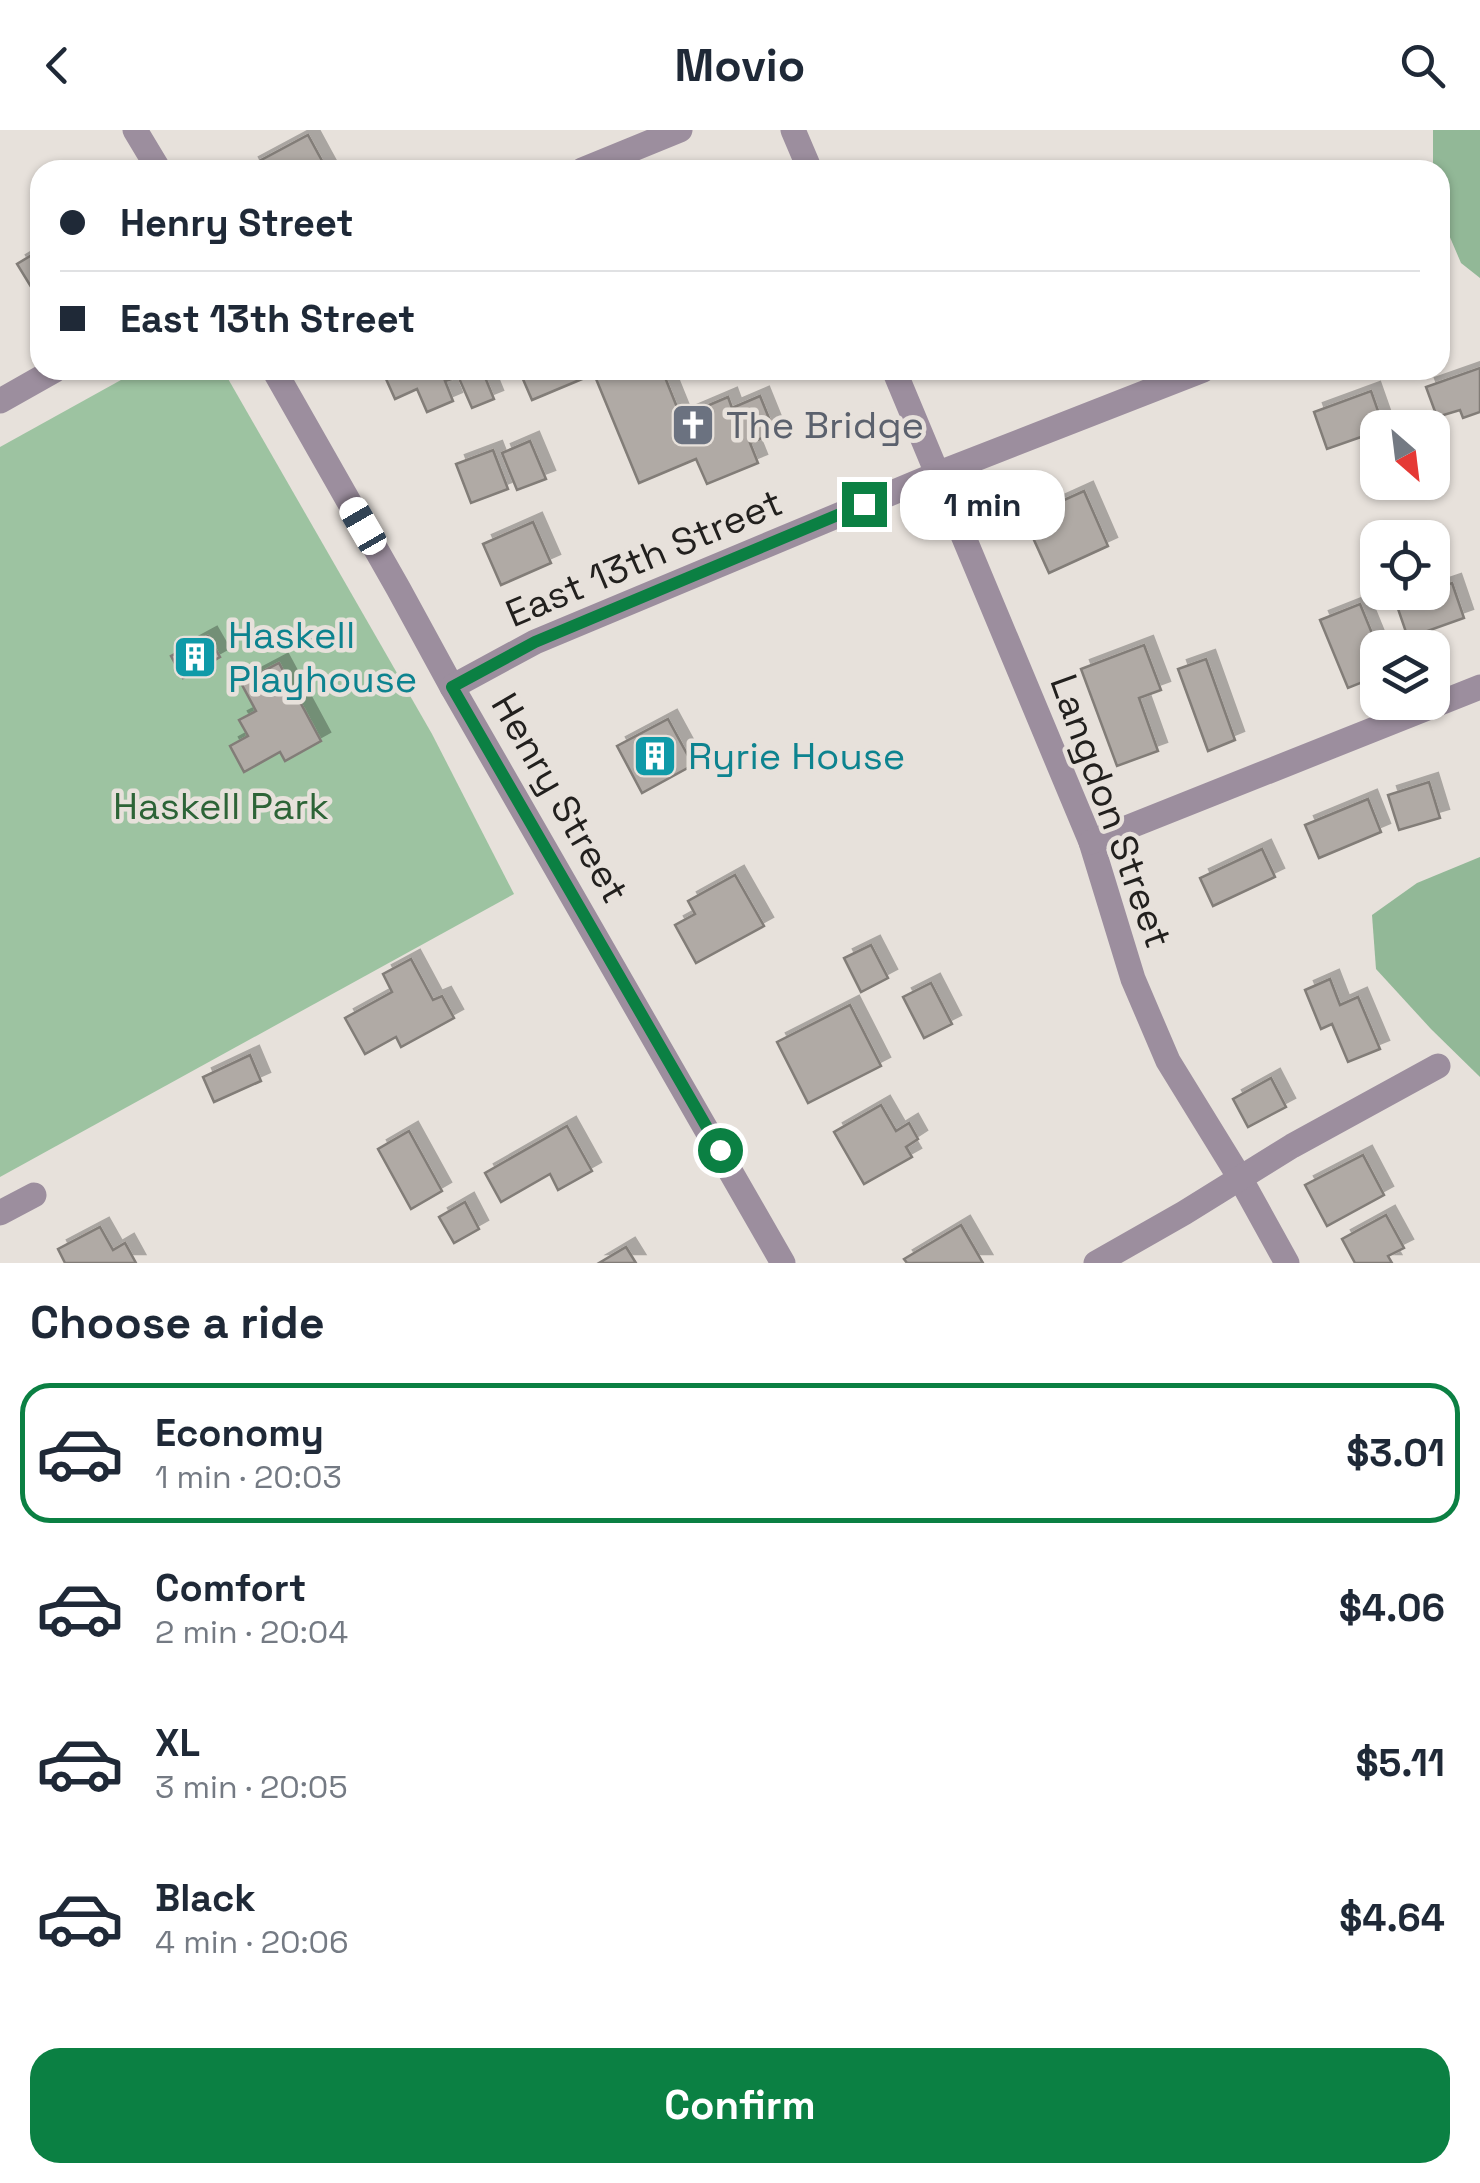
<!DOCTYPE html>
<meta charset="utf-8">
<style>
:root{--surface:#fff;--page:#f2f2f3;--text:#1f2937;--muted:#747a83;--line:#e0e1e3;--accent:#0b8043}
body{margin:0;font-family:"Space Grotesk",sans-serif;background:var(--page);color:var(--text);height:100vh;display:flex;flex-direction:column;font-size:38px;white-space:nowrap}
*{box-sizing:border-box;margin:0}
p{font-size:32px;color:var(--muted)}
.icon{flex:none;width:55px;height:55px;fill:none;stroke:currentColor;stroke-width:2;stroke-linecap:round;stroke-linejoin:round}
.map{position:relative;height:1133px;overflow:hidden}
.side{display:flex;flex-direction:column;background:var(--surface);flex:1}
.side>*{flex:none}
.banner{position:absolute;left:30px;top:30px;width:1420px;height:220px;border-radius:30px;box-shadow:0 2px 8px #0004;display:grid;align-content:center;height:220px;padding:0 30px;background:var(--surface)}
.needle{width:65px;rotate:152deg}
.controls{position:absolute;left:1360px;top:280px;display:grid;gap:20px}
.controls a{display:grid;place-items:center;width:90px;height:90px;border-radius:20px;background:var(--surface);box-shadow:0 2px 8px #0004;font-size:50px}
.end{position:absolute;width:45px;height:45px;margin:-22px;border:12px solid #0b8043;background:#fff;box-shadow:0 0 0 5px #fff}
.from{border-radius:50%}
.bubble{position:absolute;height:70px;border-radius:30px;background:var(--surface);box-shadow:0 2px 8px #0004;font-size:32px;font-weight:600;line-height:70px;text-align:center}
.car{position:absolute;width:30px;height:60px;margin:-30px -15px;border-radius:12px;box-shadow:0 0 8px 2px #0007;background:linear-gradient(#fff 24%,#345 0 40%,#fff 0 76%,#345 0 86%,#fff 0)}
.banner b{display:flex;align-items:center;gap:35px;height:95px;font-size:38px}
.banner b+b{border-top:2px solid var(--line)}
.banner i{width:25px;height:25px;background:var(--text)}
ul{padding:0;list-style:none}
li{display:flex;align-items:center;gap:30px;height:140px;margin:0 20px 15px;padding:0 10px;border:5px solid transparent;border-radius:30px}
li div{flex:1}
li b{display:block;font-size:38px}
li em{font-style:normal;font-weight:600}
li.active{border-color:var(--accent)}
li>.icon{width:90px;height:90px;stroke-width:1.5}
h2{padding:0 30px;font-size:45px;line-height:120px}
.button{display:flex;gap:20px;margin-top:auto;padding:20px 30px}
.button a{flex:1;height:115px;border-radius:30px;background:var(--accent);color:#fff;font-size:40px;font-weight:600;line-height:115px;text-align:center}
header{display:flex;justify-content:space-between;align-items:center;height:130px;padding:0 30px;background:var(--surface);font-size:45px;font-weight:600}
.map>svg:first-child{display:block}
.green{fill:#9dc3a1}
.forest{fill:#92b897}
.building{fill:#b0aaa5;stroke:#827d78;stroke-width:2.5;filter:url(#shadow)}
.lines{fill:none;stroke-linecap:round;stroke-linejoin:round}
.minor{stroke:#9c8e9e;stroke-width:25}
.route{stroke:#0b8043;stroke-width:12}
.labels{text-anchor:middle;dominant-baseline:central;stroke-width:9;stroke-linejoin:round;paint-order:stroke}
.worship-label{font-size:38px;fill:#5b616d;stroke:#e7e1db;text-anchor:start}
.street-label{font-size:38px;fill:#22201e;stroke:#e7e1db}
.culture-label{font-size:38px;fill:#0d838f;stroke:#e7e1db;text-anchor:start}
.park-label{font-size:38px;fill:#2d6437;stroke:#e7e1db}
</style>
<header><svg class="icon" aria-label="back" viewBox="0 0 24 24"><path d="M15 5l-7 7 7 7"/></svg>Movio<svg class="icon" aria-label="search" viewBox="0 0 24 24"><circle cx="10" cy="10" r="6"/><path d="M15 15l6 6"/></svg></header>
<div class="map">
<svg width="1480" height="1133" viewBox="0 0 1480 1133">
<defs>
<filter id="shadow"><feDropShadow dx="9" dy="-9" stdDeviation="0" flood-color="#0004"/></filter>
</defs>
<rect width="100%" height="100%" fill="#e7e1db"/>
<polygon class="green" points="139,240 223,240 432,604 514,764 0,1047 0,317"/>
<g class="forest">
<polygon points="1433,0 1480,0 1480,148 1461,133 1440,84 1440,40 1433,40"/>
<polygon points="1480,727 1480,947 1431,899 1376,839 1372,785 1417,753"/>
</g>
<g class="building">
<polygon points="308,5 327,40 252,40 250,36"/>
<polygon points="40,120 40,162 36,165 17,134"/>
<polygon points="1480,238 1480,282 1463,288 1460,280 1437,287 1426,257"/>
<polygon points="382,240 448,240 452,249 445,251 453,271 427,282 417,259 395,269"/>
<polygon points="472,240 482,240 494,269 472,278 458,246"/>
<polygon points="519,240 662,240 681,287 728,267 732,278 760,266 775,303 750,313 758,333 707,354 696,329 639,353 594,244 532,270"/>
<polygon points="1371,261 1384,298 1378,298 1378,301 1327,319 1314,282"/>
<polygon points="530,311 546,349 517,360 502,323"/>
<polygon points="493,320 508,359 471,373 456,334"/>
<polygon points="1084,361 1108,416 1049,443 1024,388"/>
<polygon points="533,392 551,433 501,455 483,414"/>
<polygon points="1452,453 1464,488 1408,508 1396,473 1425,462 1432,462 1432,460"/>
<polygon points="1360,474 1378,518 1378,546 1348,558 1320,490"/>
<polygon points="208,506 220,527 183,548 171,526"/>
<polygon points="1144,515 1161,560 1139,568 1158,621 1117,636 1081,539"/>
<polygon points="1206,529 1235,610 1208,621 1178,539"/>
<polygon points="279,533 321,611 285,631 280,622 244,642 230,616 248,606 239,590 256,581 241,553"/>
<polygon points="668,589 693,635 642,663 617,616"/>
<polygon points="1429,652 1440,688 1399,700 1388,665"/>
<polygon points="1368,669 1381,702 1319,728 1305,695"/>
<polygon points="1262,719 1275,747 1213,776 1200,748"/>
<polygon points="735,745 764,796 696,833 675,795 695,784 688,771"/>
<polygon points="871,815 888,848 861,862 844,828"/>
<polygon points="411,829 433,870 442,866 454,888 401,917 396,907 365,924 345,888 392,862 383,844"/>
<polygon points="1330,849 1340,875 1358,867 1380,919 1348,932 1332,894 1321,899 1305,860"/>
<polygon points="931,853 952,894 924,908 903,867"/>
<polygon points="850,875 881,936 808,973 777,912"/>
<polygon points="250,925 261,951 214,972 203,947"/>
<polygon points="1271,948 1286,977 1248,997 1233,969"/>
<polygon points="881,975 896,1001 909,993 918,1009 906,1017 912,1027 864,1054 834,1002"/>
<polygon points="567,996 592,1041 558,1060 550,1044 501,1072 485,1043"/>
<polygon points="409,1001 442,1061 411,1079 378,1019"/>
<polygon points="1363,1025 1384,1065 1327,1096 1305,1055"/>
<polygon points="465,1072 479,1099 454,1113 439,1087"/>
<polygon points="1386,1085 1404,1118 1388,1126 1392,1133 1355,1133 1342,1109"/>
<polygon points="961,1095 983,1133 907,1133 904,1129"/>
<polygon points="100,1097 113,1120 125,1113 136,1133 65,1133 58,1119"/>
<polygon points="626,1117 636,1133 599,1133"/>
</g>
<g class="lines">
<g class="minor">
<polyline points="135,0 159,40"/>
<polyline points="793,0 810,40"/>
<polyline points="582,40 680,0"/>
<polyline points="274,240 398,458 452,557 783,1133"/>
<polyline points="894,240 1091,712 1133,849 1168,931 1240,1048 1287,1133"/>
<polyline points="0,271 55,240"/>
<polyline points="452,557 535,512 937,344 1203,240"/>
<polyline points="1091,712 1480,557"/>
<polyline points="0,1083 34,1065"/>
<polyline points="1096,1133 1184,1083 1292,1016 1438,936"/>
</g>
</g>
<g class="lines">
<polyline class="route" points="720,1020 452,557 535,512 864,374"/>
</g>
<defs>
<g id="church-square" transform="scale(2.25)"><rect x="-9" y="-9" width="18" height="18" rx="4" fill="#6b7280" stroke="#e7e1db"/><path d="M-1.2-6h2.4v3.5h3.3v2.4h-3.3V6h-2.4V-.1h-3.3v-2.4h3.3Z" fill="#fff"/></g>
<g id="building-square" transform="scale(2.25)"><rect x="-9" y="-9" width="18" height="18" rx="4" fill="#0f9aa8" stroke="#e7e1db"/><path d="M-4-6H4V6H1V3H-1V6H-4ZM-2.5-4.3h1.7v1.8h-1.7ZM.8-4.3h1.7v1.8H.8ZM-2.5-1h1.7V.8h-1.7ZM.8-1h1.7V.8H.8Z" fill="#fff"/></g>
</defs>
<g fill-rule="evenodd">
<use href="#church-square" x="693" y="295"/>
<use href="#building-square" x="195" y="527"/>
<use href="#building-square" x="655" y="626"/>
</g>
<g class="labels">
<g class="worship-label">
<text x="726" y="295">The Bridge</text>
</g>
<g class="street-label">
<text transform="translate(644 428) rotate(-23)">East 13th Street</text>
<text transform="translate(560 668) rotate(60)">Henry Street</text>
<text transform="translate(1111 681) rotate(70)">Langdon Street</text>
</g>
<g class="culture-label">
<text x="228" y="505">Haskell<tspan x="228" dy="44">Playhouse</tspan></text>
<text x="688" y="626">Ryrie House</text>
</g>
<g class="park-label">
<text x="221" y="676">Haskell Park</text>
</g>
</g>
</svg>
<div class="controls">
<a><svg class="needle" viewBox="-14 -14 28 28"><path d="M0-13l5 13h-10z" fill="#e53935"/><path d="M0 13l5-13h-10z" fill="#747a83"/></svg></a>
<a><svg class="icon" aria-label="locate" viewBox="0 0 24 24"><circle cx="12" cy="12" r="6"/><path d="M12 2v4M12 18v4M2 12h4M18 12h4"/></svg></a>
<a><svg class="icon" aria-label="layers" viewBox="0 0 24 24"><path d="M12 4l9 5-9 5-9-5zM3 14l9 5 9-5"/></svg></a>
</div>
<i class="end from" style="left:720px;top:1020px"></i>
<i class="end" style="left:864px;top:374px"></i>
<div class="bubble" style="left:900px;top:340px;width:165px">1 min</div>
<i class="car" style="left:363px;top:396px;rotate:330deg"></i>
<div class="banner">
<b><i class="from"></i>Henry Street</b>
<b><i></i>East 13th Street</b>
</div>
</div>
<section class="side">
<h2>Choose a ride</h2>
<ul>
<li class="active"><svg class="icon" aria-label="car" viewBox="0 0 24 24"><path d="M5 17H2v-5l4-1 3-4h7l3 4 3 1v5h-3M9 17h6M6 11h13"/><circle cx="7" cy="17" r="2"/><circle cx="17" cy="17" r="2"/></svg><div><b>Economy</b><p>1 min · 20:03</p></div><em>$3.01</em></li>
<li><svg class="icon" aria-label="car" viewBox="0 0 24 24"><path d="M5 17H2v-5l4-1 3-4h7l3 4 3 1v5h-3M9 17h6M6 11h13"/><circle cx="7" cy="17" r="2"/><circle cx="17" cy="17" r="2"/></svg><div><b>Comfort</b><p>2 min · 20:04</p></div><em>$4.06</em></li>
<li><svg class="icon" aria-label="car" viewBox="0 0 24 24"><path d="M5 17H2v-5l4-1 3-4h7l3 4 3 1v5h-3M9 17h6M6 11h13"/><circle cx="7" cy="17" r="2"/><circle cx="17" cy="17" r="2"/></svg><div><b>XL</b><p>3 min · 20:05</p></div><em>$5.11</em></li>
<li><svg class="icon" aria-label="car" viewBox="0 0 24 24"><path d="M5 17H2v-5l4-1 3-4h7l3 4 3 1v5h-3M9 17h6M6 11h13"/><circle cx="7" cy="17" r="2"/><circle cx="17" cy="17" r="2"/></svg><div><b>Black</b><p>4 min · 20:06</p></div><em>$4.64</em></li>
</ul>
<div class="button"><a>Confirm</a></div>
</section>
